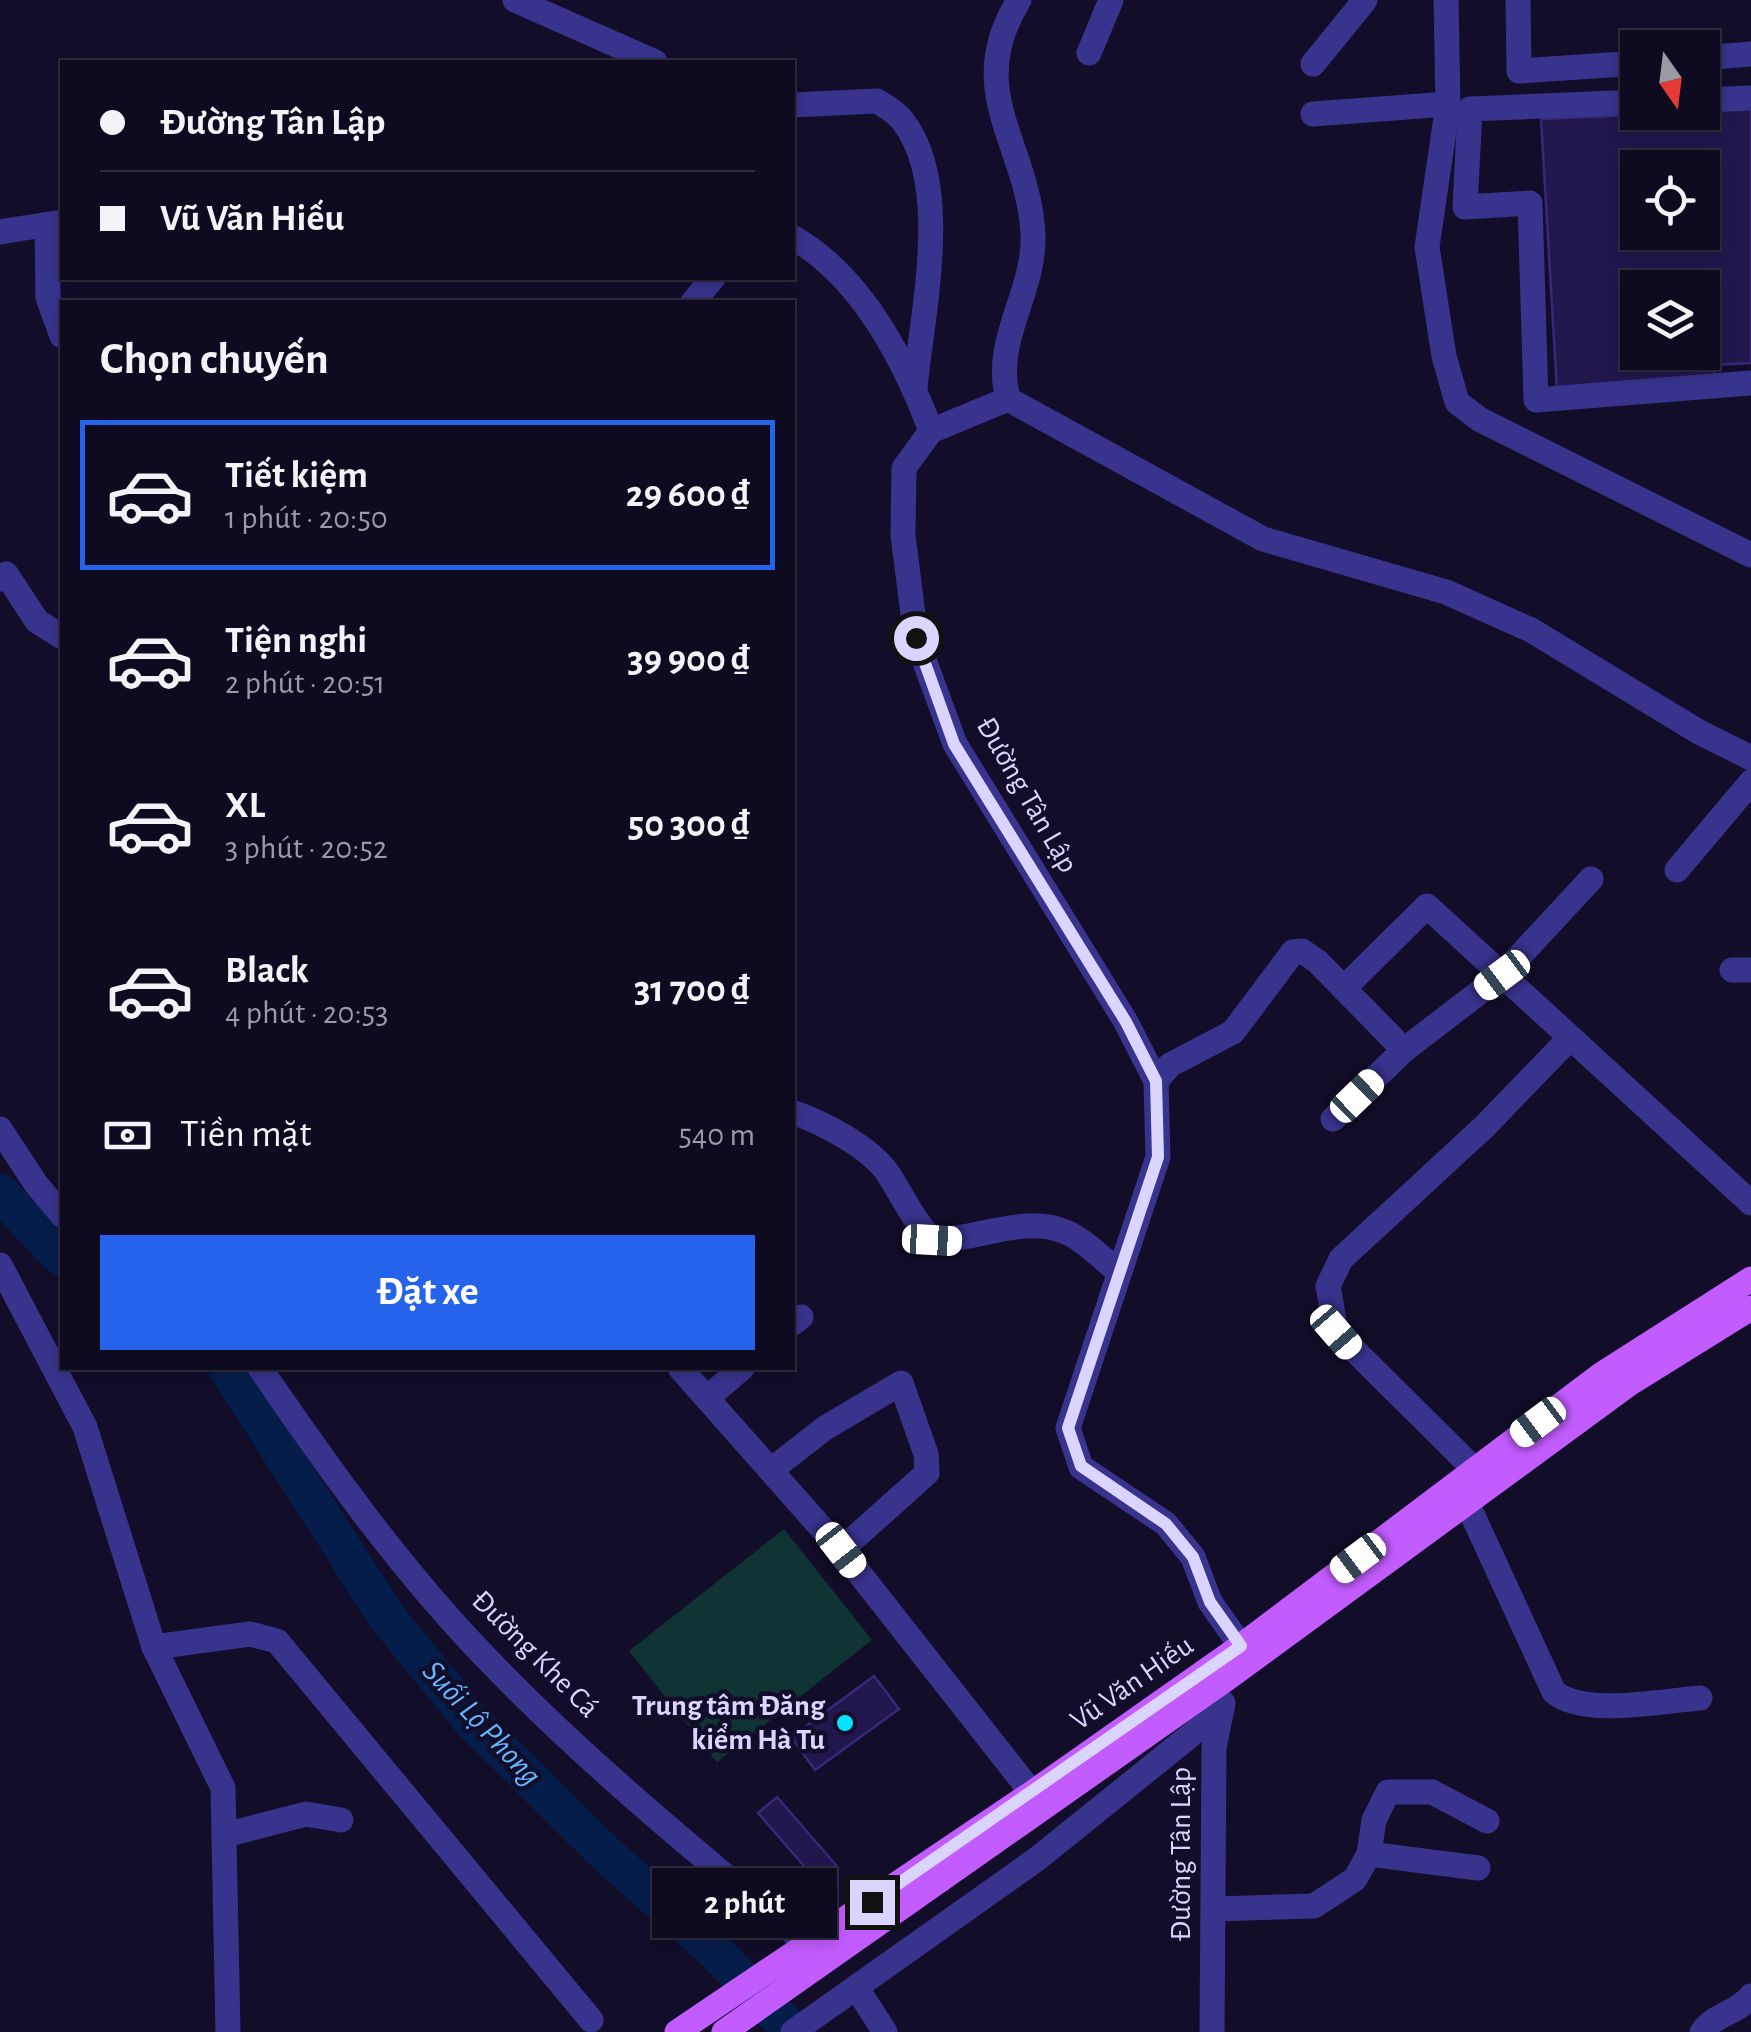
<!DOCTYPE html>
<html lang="vi">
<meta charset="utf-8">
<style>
:root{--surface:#0e0a1f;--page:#171328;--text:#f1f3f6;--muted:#9b9aa4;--line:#2e2b3d;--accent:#2563eb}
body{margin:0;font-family:"Alegreya Sans",sans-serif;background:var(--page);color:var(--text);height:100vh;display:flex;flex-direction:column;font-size:38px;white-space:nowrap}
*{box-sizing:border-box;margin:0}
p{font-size:32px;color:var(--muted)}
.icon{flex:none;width:55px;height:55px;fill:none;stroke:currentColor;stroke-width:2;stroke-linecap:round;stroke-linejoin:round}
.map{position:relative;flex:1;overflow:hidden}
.sheet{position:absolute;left:60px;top:300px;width:735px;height:1070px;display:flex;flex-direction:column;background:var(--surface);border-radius:0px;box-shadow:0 5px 15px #0003,0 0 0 2px var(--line)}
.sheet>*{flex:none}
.guide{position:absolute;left:60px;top:60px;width:735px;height:220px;border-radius:0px;box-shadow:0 5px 15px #0003,0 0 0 2px var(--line);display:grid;align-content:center;height:220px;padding:0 40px;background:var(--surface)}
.needle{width:65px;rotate:166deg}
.fabs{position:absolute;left:1620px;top:30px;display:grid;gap:20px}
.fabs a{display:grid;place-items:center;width:100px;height:100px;border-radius:0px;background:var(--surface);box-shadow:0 5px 15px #0003,0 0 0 2px var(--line);font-size:50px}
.end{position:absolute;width:45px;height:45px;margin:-22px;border:12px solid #dad5ff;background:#111;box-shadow:0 0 0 5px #111}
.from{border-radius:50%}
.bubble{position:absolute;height:70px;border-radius:0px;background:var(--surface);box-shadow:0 5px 15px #0003,0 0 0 2px var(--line);font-size:32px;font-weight:700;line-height:70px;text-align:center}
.car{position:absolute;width:30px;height:60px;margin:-30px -15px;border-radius:12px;box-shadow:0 0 8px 2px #0007;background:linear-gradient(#fff 24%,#345 0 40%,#fff 0 76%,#345 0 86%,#fff 0)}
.guide b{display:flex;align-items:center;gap:35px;height:95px;font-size:38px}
.guide b+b{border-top:2px solid var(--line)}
.guide i{width:25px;height:25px;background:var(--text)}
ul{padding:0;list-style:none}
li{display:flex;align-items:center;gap:30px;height:150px;margin:0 20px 15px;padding:0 20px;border:5px solid transparent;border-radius:0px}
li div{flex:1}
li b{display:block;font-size:38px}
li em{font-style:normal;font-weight:700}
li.current{border-color:var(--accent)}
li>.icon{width:90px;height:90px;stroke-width:1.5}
h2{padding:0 40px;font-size:45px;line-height:120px}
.pay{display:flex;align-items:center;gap:25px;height:110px;padding:0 40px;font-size:38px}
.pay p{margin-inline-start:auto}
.cta{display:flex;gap:20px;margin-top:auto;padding:20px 40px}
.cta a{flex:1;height:115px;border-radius:0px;background:var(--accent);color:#fff;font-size:40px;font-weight:700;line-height:115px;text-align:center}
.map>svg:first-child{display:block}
.green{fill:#0f3433}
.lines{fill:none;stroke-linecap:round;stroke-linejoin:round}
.river{stroke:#051d4a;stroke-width:38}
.building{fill:#22174c;stroke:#38277a;stroke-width:2.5;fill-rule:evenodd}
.minor{stroke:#38338d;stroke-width:25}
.major{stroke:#c35cff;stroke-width:25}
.route{stroke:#dad5ff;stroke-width:12}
.poi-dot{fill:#01e3ff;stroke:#120d29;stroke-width:4}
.labels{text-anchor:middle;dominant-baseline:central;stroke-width:9;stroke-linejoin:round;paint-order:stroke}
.street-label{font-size:30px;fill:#dad5ff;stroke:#120d29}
.poi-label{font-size:30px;font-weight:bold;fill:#dad5ff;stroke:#120d29;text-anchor:end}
.water-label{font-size:32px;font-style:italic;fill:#63b5ff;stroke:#120d29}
</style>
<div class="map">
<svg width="1751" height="2032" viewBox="0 0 1751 2032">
<rect width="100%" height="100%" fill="#120d29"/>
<polygon class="green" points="784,1529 872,1640 717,1762 629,1651"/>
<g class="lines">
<g class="river">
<polyline points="0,1193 62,1258"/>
<polyline points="227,1368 387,1617 472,1721 605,1853 714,1950 793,2032"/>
</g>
</g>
<g class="building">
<path d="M1751 106V363L1714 365 1715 381 1557 391 1541 119 1702 112V109ZM1638 168H1702V232H1638ZM1638 288H1702V352H1638Z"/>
<polygon points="874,1676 899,1709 815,1770 791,1737"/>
<polygon points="777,1797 836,1865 817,1881 758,1813"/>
</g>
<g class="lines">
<g class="minor">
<polyline points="515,0 655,62"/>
<polyline points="1446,0 1448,104 1427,247 1444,356 1457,402 1479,419 1751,555"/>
<polyline points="1518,0 1519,71 1638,63"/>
<polyline points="1089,53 1111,0"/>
<polyline points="1702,58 1751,54"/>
<polyline points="1313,64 1365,0"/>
<polyline points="1702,100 1751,98"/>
<polyline points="1638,102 1470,109 1465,207 1530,203 1536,400 1751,383"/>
<path d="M792 105 877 101C885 106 896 112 902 120 953 183 922 313 915 388"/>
<polyline points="1313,114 1448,104"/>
<polyline points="47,226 48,298 62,336"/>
<polyline points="0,232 62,222"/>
<path d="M792 237C861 276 904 359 931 431"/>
<polyline points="693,302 713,278"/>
<path d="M1008 399C992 340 1035 293 1033 235 1029 144 962 92 1019 0"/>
<polyline points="0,579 6,574 37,621 62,637"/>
<polyline points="1677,870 1751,782"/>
<polyline points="1732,970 1751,970"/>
<polyline points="1345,987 1427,906 1751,1203"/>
<polyline points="1156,1081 1170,1065 1233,1032 1293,952 1302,951 1318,962 1404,1050"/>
<path d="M792 1112C822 1122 872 1148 889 1175 904 1199 913 1219 932 1240 974 1241 1023 1215 1063 1231 1083 1238 1102 1259 1119 1272"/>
<polyline points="1333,1119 1404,1050 1502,975 1591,879"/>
<polyline points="0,1129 36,1184 62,1215"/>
<polyline points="0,1265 85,1427 154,1647 223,1788 228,2032"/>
<polyline points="792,1324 801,1317"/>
<path d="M260 1368C331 1472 406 1577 495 1667 592 1767 702 1856 808 1945"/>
<polyline points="680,1368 841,1550 1032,1793"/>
<polyline points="707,1398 742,1368"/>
<polyline points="771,1470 825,1428 901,1383 926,1454 927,1473 841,1550"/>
<polyline points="1475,1470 1336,1332 1328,1286 1341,1259 1485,1126 1570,1038"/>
<path d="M1467 1503 1554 1692C1585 1717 1660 1701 1700 1698"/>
<polyline points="1241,1646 1210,1602 1193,1557 1166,1524 1081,1467 1068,1428 1158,1157 1156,1081 1126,1022 955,744 916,638 903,535 904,468 931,431 1008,399 1263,539 1446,592 1531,630 1699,732 1751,758"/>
<polyline points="154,1647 250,1634 277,1641 591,2020"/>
<polyline points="225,1835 306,1814 341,1820"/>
<polyline points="1369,1854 1478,1868"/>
<polyline points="1214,1909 1314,1906 1355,1879 1369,1854 1374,1820 1388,1792 1432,1792 1487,1821"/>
<polyline points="856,1987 885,2032"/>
<polyline points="793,2032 1037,1859 1222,1710"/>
<polyline points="1212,2032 1214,1748 1223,1703"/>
<path d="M1702 2032C1715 2014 1736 2014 1751 1996"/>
</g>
<g class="major">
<polyline points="677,2032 1032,1793 1241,1646 1602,1374 1751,1279"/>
<polyline points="724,2032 1229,1677 1629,1384 1751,1308"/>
</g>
</g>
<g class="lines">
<polyline class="route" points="872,1902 1241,1646 1210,1602 1193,1557 1166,1524 1081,1466 1068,1428 1158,1157 1156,1081 1126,1022 954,744 916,638"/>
</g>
<circle class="poi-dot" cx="845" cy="1723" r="10"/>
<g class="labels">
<g class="street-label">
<text transform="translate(1027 795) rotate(60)">Đường Tân Lập</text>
<text transform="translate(535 1654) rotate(45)">Đường Khe Cá</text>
<text transform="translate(1132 1683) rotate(-35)">Vũ Văn Hiếu</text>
<text transform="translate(1181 1854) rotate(-90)">Đường Tân Lập</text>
</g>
<g class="poi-label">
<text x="825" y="1706">Trung tâm Đăng<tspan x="825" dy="34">kiểm Hà Tu</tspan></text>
</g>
<g class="water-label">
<text transform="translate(482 1723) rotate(47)">Suối Lộ Phong</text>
</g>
</g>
</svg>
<div class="fabs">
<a><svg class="needle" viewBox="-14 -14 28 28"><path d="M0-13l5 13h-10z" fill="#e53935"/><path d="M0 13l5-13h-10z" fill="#9b9aa4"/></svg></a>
<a><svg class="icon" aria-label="locate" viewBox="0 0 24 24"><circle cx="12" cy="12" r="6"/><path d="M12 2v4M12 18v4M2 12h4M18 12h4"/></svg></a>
<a><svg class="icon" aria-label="layers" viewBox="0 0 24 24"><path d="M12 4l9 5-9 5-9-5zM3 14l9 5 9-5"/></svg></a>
</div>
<i class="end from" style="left:916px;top:638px"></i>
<i class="end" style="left:872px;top:1902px"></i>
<div class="bubble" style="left:652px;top:1868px;width:185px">2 phút</div>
<i class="car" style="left:1502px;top:975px;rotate:233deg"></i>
<i class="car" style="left:1357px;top:1096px;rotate:46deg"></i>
<i class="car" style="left:932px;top:1240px;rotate:93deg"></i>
<i class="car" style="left:1336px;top:1332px;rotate:139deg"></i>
<i class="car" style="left:1538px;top:1422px;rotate:233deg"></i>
<i class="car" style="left:841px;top:1550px;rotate:142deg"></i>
<i class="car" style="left:1358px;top:1558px;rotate:233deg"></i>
<div class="guide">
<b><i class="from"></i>Đường Tân Lập</b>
<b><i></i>Vũ Văn Hiếu</b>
</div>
<section class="sheet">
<h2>Chọn chuyến</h2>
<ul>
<li class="current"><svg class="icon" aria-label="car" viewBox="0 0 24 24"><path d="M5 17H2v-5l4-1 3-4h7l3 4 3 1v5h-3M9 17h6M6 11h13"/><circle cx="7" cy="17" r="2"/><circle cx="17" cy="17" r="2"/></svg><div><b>Tiết kiệm</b><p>1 phút · 20:50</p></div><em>29 600 ₫</em></li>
<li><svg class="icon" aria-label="car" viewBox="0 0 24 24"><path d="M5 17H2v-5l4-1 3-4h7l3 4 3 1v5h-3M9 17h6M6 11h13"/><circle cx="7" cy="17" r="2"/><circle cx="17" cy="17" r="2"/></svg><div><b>Tiện nghi</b><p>2 phút · 20:51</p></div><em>39 900 ₫</em></li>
<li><svg class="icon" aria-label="car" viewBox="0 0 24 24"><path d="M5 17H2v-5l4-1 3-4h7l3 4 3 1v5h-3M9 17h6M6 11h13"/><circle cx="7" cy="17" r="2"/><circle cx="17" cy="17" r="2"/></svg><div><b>XL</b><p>3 phút · 20:52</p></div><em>50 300 ₫</em></li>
<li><svg class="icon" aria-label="car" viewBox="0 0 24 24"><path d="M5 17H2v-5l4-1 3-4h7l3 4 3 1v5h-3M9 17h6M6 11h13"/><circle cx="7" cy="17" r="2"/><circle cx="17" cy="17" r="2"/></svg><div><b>Black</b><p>4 phút · 20:53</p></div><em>31 700 ₫</em></li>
</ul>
<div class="pay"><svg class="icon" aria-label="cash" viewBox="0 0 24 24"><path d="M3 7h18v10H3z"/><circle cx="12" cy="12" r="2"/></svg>Tiền mặt<p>540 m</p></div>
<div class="cta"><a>Đặt xe</a></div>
</section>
</div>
